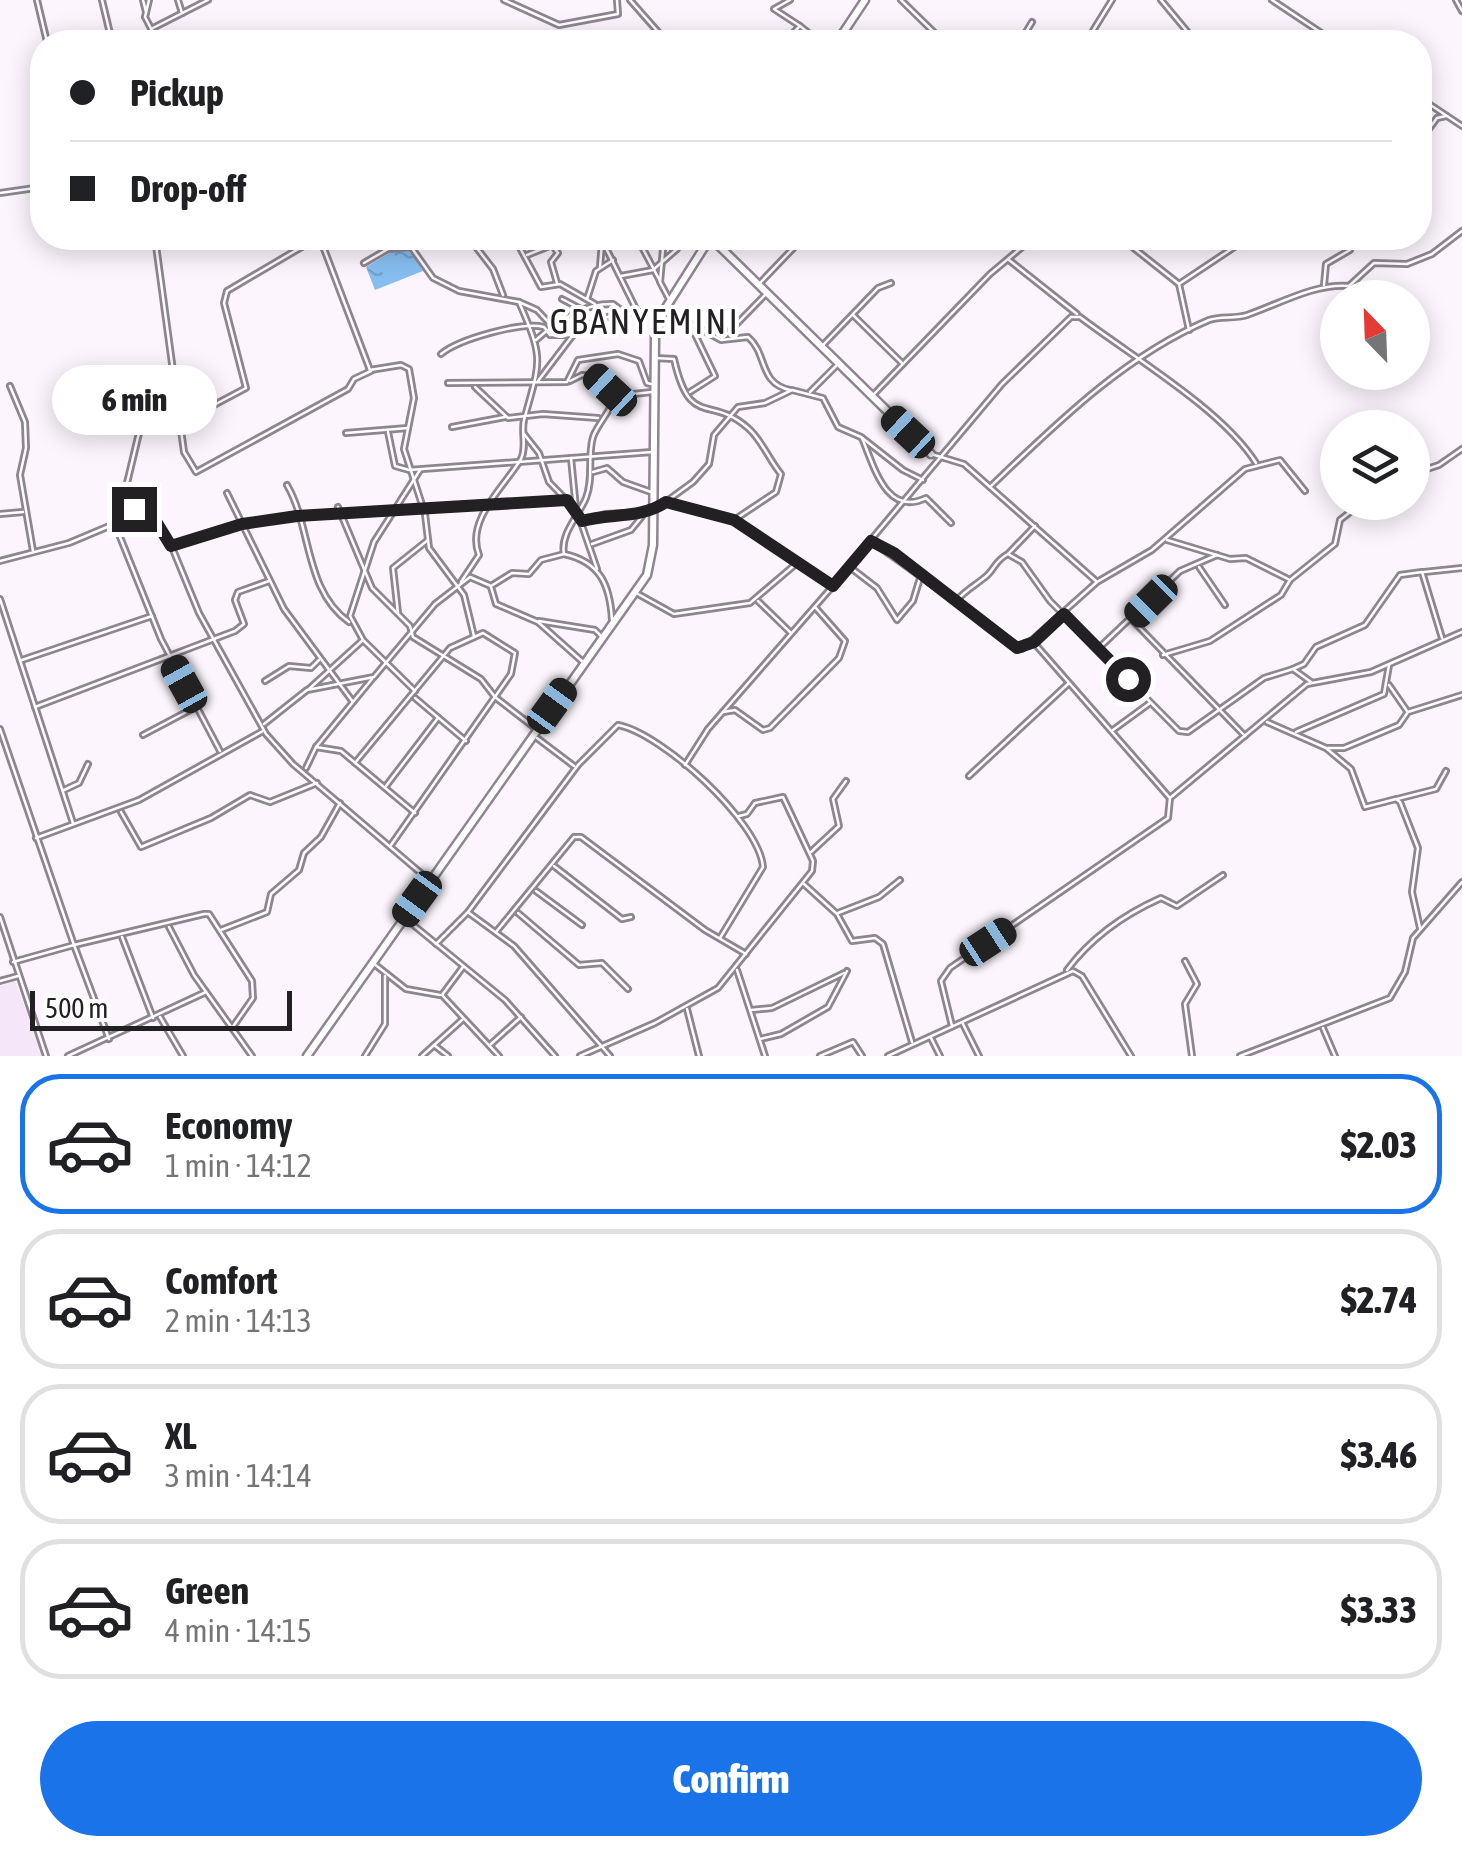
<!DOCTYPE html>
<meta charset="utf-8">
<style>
:root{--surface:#fff;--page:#f2f2f2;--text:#202124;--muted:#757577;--line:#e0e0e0;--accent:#1a73e8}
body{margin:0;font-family:"Asap Condensed",sans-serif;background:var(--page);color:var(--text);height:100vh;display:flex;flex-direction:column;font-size:38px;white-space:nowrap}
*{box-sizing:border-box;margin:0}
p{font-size:32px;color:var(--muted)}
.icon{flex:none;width:55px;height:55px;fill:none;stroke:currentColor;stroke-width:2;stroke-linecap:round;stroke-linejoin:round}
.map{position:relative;height:1056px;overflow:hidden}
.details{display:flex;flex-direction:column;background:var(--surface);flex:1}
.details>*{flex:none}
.banner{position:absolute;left:30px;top:30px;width:1402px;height:220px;border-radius:40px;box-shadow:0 5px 25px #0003;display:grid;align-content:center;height:220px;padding:0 40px;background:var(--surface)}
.needle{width:65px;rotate:337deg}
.controls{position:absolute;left:1320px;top:280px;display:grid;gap:20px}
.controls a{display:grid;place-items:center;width:110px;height:110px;border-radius:50%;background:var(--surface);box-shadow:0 5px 25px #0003;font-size:50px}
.scale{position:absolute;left:30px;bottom:25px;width:262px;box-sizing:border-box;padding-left:10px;border:5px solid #232024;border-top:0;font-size:28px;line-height:35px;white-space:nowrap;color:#232024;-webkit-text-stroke:8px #fff;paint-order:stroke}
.end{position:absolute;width:45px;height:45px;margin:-22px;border:12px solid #232024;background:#fff;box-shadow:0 0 0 5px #fff}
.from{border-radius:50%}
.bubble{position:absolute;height:70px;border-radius:35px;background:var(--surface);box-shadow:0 5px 25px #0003;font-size:32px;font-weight:800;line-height:70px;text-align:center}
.car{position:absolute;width:30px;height:60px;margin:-30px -15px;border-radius:12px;box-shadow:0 0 8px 2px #0007;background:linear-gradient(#222 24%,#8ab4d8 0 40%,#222 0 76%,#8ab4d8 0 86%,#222 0)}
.banner b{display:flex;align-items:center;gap:35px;height:95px;font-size:38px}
.banner b+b{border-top:2px solid var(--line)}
.banner i{width:25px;height:25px;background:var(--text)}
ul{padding:18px 0 0;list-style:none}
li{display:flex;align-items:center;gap:30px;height:140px;margin:0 20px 15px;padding:0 20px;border:5px solid var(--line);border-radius:40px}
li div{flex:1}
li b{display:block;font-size:38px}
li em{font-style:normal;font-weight:800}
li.current{border-color:var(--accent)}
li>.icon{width:90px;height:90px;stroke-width:1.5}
.primary-button{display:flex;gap:20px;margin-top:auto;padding:20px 40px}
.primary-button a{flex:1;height:115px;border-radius:60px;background:var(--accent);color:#fff;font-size:40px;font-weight:800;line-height:115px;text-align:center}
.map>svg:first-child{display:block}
.built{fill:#f5e6f9}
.water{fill:url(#water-ripples)}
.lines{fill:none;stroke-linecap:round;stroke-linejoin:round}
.minor-casing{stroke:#8e8591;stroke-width:8}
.secondary-casing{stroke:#8e8591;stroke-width:11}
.minor{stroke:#fff;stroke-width:2.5}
.secondary{stroke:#fff;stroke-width:6}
.route{stroke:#232024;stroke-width:12}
.labels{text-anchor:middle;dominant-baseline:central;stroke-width:8;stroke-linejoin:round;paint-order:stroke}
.quarter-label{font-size:35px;letter-spacing:2.5px;fill:#232024;stroke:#fff}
</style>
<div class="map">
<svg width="1462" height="1056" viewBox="0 0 1462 1056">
<defs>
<pattern id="water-ripples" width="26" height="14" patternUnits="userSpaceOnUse" patternTransform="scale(2.5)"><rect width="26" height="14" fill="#87bef2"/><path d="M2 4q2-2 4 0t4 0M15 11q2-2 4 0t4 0" fill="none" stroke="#74a3cf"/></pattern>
</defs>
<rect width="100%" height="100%" fill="#fcf5fd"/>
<polygon class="built" points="15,981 30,1022 42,1056 0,1056 0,986"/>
<polygon class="water" points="411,250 423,271 375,290 366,267 391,252"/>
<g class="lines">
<g class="minor-casing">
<g id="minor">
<polyline points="37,0 47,42"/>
<polyline points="102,0 112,42"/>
<polyline points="143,0 146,12"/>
<polyline points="149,0 145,17 158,42"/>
<polyline points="178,0 182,13"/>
<polyline points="504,0 559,25 618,14 617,0"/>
<polyline points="630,0 667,42"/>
<polyline points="790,0 774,9 800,26"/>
<polyline points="901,0 944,42"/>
<polyline points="1161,0 1196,42"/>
<polyline points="1272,0 1335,42"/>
<polyline points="1456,0 1462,11"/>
<polyline points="151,29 208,0"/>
<polyline points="784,42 800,26 820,42"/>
<polyline points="1020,42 1032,22"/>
<polyline points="1086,42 1112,0"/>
<polyline points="1420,98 1462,126"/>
<polyline points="1420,141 1437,118 1446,116"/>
<polyline points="0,193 42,187"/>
<polyline points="155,238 184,452 196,472 348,389 354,379 371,371"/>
<polyline points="469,238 493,269 503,295"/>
<polyline points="504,238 519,246 541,287 560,284 595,304"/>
<polyline points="601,238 637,311"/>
<polyline points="636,238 641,246"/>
<polyline points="642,238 642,247 660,281"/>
<polyline points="664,238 660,282 669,299"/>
<polyline points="1121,238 1179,284 1248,238"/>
<polyline points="312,243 321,241 370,370 401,365 409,369 414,398 404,449 425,514 429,548 464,595 474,636"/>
<polyline points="527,255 552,245"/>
<polyline points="1009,260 1077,314"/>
<polyline points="364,263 388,249 411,247 433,278 459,291 519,302 537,310 551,325"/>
<polyline points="600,267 602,242"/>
<polyline points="621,276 653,270 677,249 674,238"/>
<polyline points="557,283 551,262 558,253 553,246 562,238"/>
<polyline points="760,283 803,238"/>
<polyline points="1179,284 1189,330"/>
<polyline points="1324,285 1326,264 1350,250"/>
<polyline points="562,299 581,309"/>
<polyline points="587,299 596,271 613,260"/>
<path d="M667 311 721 340 748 337C768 354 758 383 790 390"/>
<polyline points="853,315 903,364"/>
<polyline points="689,322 715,376 690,392"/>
<polyline points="722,339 765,295"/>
<path d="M536 340C557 321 584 303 613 304L625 313 663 311"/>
<polyline points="823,345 878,288 891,283"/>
<path d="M441 354C459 339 523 321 544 327L550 335H573"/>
<path d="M655 358 674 359C690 430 710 394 748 428 762 440 769 460 781 474L776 492 734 520"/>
<polyline points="538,381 573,335 588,330 594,320 622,314"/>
<path d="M570 381 582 375 595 376 614 397C612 410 598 423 593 437 587 458 594 477 586 498 579 515 560 534 564 554 601 562 610 586 612 620"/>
<polyline points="448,383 567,382 578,360 618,354 639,361 647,383 651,384"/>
<polyline points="10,386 25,422 26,448 20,475 33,551"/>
<polyline points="136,387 139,433 127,483 137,513"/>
<polyline points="475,387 508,418 543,414 598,418"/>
<polyline points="810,392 836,366"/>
<polyline points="874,394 990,274 1033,238"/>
<polyline points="615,396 652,392"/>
<polyline points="182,422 246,388 224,303 227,291 317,238"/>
<polyline points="452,427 505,417"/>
<polyline points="388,432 395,466 409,470 652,452"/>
<polyline points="346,433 408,428"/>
<polyline points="524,434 539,453 549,482 577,511 597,569"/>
<path d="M862 438C874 466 886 517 926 498L951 523"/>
<polyline points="931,454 964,464 1096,581"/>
<polyline points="571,458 576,509"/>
<polyline points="593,472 607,468 623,482 651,492"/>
<polyline points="1412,474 1439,465 1462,449"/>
<path d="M287 485C312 528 304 590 349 622"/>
<path d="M990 487C1056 424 1124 356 1209 320 1220 316 1235 319 1247 315 1279 304 1315 283 1349 286L1374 263 1407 264 1432 254 1462 231"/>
<polyline points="227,493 284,609 353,702"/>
<polyline points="667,503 734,520 795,561"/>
<polyline points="338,507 372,588 410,626 413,637 481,679 495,697 535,728"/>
<polyline points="656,509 693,482 709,464 714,435 738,407 765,403 792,390 823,398 838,427 861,437 903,470 923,480"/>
<polyline points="0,514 23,512"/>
<polyline points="582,521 605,514 649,512"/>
<polyline points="1035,526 1008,554 1022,562 1050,601 1179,731 1188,732 1264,678 1293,669 1311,682"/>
<polyline points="116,527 161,639 220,751"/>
<polyline points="1167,540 1230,559 1246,558 1290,580"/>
<polyline points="871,541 1022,649 1097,582 1152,550 1245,469 1280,460 1305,491"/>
<polyline points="592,544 631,530 644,514"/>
<polyline points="172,545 242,524 297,516 567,500"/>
<polyline points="0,561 69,543 138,514 153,515 169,540 199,613 266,734 293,764 429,880"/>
<polyline points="1199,567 1225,605"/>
<polyline points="851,568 877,588 897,620 913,601 920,578"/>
<polyline points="1424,572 1462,568"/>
<path d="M461 582 479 555C465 520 505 486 521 459 527 447 521 433 524 420 540 361 545 361 519 302"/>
<polyline points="491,587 496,604 538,622 584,663"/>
<path d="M638 594 674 614 750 603 797 563 833 585 1002 384 1071 317H1080C1131 356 1222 409 1256 463"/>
<polyline points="0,599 73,823"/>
<path d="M957 600C966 590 974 586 984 578 995 570 994 561 1008 554"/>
<polyline points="758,601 791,633"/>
<polyline points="398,613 393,568 428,540"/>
<polyline points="1132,620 1245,736"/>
<polyline points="539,621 595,630 601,636"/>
<polyline points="364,641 415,691"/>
<polyline points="1036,645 1169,797"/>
<polyline points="1100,647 1180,571 1217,555"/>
<polyline points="1163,655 1210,641 1281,595 1290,580 1335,544 1340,520 1363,502"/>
<polyline points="22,660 152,616"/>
<polyline points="1293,669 1304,664 1316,647 1365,625 1400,575 1422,572 1442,638"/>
<polyline points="265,681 289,666 311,668 319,660"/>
<polyline points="1389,685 1407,711"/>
<polyline points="309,689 363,640 350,616 374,542 420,470"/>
<polyline points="415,698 466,741"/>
<polyline points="35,707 235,631 244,624 235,600 238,592 269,581"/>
<polyline points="723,712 735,710 763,730 770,728 839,658 845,641 815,607"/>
<polyline points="1267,722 1326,748 1351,769 1365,807 1396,799 1400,802 1418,848 1412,892 1420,928"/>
<polyline points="264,724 307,690 374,677 435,604 470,577 491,586 512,573 529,574 541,560 564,554"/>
<polyline points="0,729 74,945 13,962"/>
<polyline points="1113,730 1150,703"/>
<polyline points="1296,732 1384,694 1389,665"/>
<polyline points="143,735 194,708"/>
<polyline points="537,738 574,766"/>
<polyline points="316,747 341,751 415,813"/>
<polyline points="1327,748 1344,748 1399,725 1408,712 1462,695"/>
<polyline points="355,763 450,648 483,633 515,653 511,674 391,845"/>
<polyline points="685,765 708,729 832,587"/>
<polyline points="306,768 316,747 372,679"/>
<polyline points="969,776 1069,683"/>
<polyline points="386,786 438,718"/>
<polyline points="64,790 79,783 88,764"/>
<polyline points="1397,799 1436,789 1446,771"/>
<polyline points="121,812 141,847 211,818 250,795 270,802 317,783"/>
<polyline points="36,838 139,800 263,731"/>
<polyline points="811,852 839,826 833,799 846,781"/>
<polyline points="554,866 622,919 631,917"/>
<polyline points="804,884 837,914 852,941 875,938 883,944 912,1042"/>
<polyline points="536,891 582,925"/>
<polyline points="469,913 514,946 610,1056"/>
<polyline points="518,913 579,965 602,963 628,989"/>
<polyline points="838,913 879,897 900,880"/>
<polyline points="0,917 46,1056"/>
<polyline points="406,919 505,1000 555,1056"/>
<polyline points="169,927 194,975 252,1056"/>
<polyline points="221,930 267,912 271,894 299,870 304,853 321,837 340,803"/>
<polyline points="496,932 574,837 581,837 705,930 746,954"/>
<polyline points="122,937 153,1018"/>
<path d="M436 944 468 912 578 765 618 725C661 733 759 821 763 867L720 938"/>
<polyline points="1185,961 1197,984 1185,1004 1192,1056"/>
<polyline points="373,963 406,989 440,995"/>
<polyline points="463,967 442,995 499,1056"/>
<polyline points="737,970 765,1056"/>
<path d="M1067 970C1091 938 1125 914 1161 898L1177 906 1223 875"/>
<polyline points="0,981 18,976"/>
<polyline points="687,1009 699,1056"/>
<polyline points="751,1010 772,1008 844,973"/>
<polyline points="160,1017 183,1056"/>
<polyline points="963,1024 979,1056"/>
<polyline points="952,1026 941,981 950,968 1168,818 1170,798 1307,684 1371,672 1462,632"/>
<polyline points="1323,1028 1335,1056"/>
<polyline points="931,1038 940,1056"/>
<polyline points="109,1039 74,945 204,914 209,914 252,981 253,998 232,1028"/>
<polyline points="760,1039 781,1034 828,1007 847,971"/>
<polyline points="434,1045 448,1056"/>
<polyline points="490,1045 521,1017"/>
<polyline points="68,1056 206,992"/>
<polyline points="365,1056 385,1024 385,976"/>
<polyline points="422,1056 462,1020"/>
<polyline points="580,1056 655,1023 718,988 812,871 813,861 783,797 755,803 747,814 739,816"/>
<polyline points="820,1056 853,1042 862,1056"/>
<polyline points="888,1056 1073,971 1082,976 1131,1056"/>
<polyline points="1240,1056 1390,998 1405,972 1413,938 1462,882"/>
</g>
</g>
<g class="secondary-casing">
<g id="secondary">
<polyline points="837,42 865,0"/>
<polyline points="711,238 931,454"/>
<polyline points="307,1056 647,575 653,545 655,336 665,309 710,238"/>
</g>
</g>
<use href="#minor" class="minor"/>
<use href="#secondary" class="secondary"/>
</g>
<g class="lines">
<path class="route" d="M134 509 138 514 152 515 171 546 242 524 297 516 567 500 582 521C610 513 641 519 666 502L734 520 833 586 871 541 894 553 1017 648 1034 642 1064 614 1128 679"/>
</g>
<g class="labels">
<g class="quarter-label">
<text x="645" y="321">GBANYEMINI</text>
</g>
</g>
</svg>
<div class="controls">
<a><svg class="needle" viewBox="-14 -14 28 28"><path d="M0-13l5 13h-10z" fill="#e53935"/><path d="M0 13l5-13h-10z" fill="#757577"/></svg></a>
<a><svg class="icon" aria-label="layers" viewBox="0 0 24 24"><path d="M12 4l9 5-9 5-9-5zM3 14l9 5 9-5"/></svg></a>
</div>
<div class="scale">500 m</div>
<i class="end from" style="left:1128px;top:679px"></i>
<i class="end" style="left:134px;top:509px"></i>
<div class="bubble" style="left:52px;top:365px;width:165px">6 min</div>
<i class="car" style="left:610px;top:390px;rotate:313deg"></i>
<i class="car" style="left:908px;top:432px;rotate:313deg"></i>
<i class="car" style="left:1151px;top:601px;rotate:225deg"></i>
<i class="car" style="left:184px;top:684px;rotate:331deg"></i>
<i class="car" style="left:552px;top:706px;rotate:36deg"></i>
<i class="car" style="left:417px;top:899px;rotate:216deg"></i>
<i class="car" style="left:988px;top:942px;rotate:57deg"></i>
<div class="banner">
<b><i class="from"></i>Pickup</b>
<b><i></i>Drop-off</b>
</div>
</div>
<section class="details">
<ul>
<li class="current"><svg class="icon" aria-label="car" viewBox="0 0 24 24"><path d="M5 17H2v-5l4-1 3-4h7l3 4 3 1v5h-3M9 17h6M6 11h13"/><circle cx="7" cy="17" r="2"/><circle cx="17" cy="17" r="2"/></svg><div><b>Economy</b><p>1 min · 14:12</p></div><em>$2.03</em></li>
<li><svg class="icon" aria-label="car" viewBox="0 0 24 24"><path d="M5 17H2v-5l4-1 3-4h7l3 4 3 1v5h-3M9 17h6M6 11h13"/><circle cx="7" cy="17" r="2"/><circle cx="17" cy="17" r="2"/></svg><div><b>Comfort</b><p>2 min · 14:13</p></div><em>$2.74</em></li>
<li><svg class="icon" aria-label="car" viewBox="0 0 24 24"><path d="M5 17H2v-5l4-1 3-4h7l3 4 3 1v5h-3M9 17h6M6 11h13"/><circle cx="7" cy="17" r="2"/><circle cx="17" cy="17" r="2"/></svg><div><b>XL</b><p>3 min · 14:14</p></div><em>$3.46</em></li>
<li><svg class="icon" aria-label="car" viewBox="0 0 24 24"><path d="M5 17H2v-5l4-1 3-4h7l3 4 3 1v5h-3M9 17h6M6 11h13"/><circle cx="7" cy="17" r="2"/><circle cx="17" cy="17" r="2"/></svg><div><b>Green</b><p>4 min · 14:15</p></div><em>$3.33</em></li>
</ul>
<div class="primary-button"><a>Confirm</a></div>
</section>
